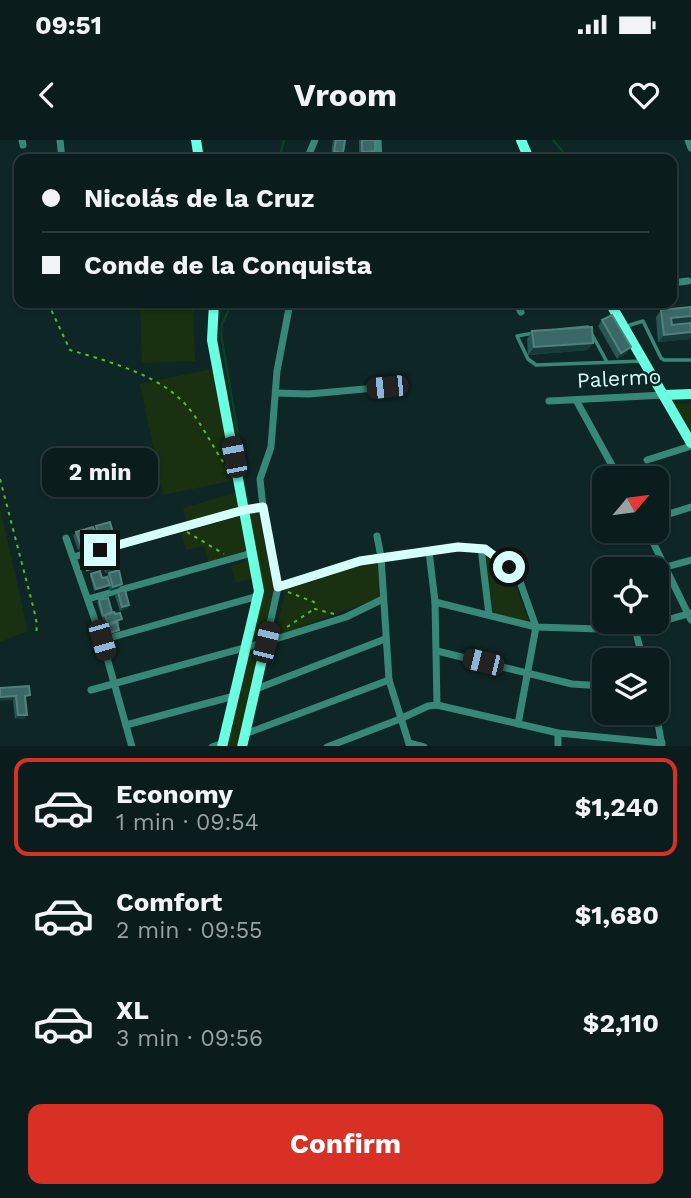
<!DOCTYPE html>
<meta charset="utf-8">
<style>
:root{--surface:#0a1d1c;--page:#132625;--text:#f1f3f6;--muted:#99a2a3;--line:#2a3b3b;--accent:#d93025}
body{margin:0;font-family:"Work Sans",sans-serif;background:var(--page);color:var(--text);height:100vh;display:flex;flex-direction:column;font-size:26px;white-space:nowrap}
*{box-sizing:border-box;margin:0}
p{font-size:23px;color:var(--muted)}
.icon{flex:none;width:38px;height:38px;fill:none;stroke:currentColor;stroke-width:2;stroke-linecap:round;stroke-linejoin:round}
.map{position:relative;height:606px;overflow:hidden}
.details{display:flex;flex-direction:column;background:var(--surface);flex:1}
.details>*{flex:none}
.banner{position:absolute;left:14px;top:14px;width:663px;height:154px;border-radius:14px;box-shadow:0 2px 5px #0004,0 0 0 2px var(--line);display:grid;align-content:center;height:154px;padding:0 28px;background:var(--surface)}
.needle{width:46px;rotate:61deg}
.controls{position:absolute;left:592px;top:326px;display:grid;gap:14px}
.controls a{display:grid;place-items:center;width:77px;height:77px;border-radius:14px;background:var(--surface);box-shadow:0 2px 5px #0004,0 0 0 2px var(--line);font-size:35px}
.end{position:absolute;width:32px;height:32px;margin:-16px;border:9px solid #d4fffa;background:#111;box-shadow:0 0 0 4px #111}
.from{border-radius:50%}
.bubble{position:absolute;height:49px;border-radius:14px;background:var(--surface);box-shadow:0 2px 5px #0004,0 0 0 2px var(--line);font-size:23px;font-weight:700;line-height:49px;text-align:center}
.car{position:absolute;width:21px;height:42px;margin:-21px -10px;border-radius:9px;box-shadow:0 0 5px 2px #0007;background:linear-gradient(#222 24%,#8ab4d8 0 40%,#222 0 76%,#8ab4d8 0 86%,#222 0)}
.banner b{display:flex;align-items:center;gap:24px;height:66px;font-size:26px}
.banner b+b{border-top:2px solid var(--line)}
.banner i{width:18px;height:18px;background:var(--text)}
ul{padding:12px 0 0;list-style:none}
li{display:flex;align-items:center;gap:21px;height:98px;margin:0 14px 10px;padding:0 14px;border:4px solid transparent;border-radius:14px}
li div{flex:1}
li b{display:block;font-size:26px}
li em{font-style:normal;font-weight:700}
li.active{border-color:var(--accent)}
li>.icon{width:63px;height:63px;stroke-width:1.5}
.action{display:flex;gap:14px;margin-top:auto;padding:14px 28px}
.action a{flex:1;height:80px;border-radius:14px;background:var(--accent);color:#fff;font-size:28px;font-weight:700;line-height:80px;text-align:center}
.status{display:flex;justify-content:space-between;align-items:center;height:49px;padding:0 35px;background:var(--surface);direction:ltr}
.status svg{height:19px;fill:currentColor}
header{display:flex;justify-content:space-between;align-items:center;height:91px;padding:0 28px;background:var(--surface);font-size:32px;font-weight:700}
.map>svg:first-child{display:block}
.green{fill:#193111}
.lines{fill:none;stroke-linecap:round;stroke-linejoin:round}
.stream{stroke:#084622;stroke-width:2}
.path{stroke:#54bd2a;stroke-width:2;stroke-dasharray:3.5 5;stroke-linecap:butt}
.lane{stroke:#378879;stroke-width:3.5}
.street{stroke:#378879;stroke-width:7}
.secondary{stroke:#6bffe1;stroke-width:10}
.wall{fill:#275654}
.shaded-wall{fill:#153b3a}
.building{fill:#3a6866;stroke:#52807d;stroke-width:2}
.route{stroke:#d4fffa;stroke-width:9}
.labels{text-anchor:middle;dominant-baseline:central;stroke-width:5;stroke-linejoin:round;paint-order:stroke}
.street-label{font-size:21px;fill:#d4fffa;stroke:#0e2726}
</style>
<div class="status"><b>09:51</b><svg viewBox="0 0 49 12"><path d="M0 12V9h3v3zM5 12V6h3v6zM10 12V3h3v9zM15 12V0h3v12zM26 1h20v11H26zM47 4h2v5h-2z"/></svg></div>
<header><svg class="icon" aria-label="back" viewBox="0 0 24 24"><path d="M15 5l-7 7 7 7"/></svg>Vroom<svg class="icon" aria-label="heart" viewBox="0 0 24 24"><path d="M12 20l-8-8c-3-5 5-10 8-4 3-6 11-1 8 4z"/></svg></header>
<div class="map">
<svg width="691" height="607" viewBox="0 0 691 607">
<rect width="100%" height="100%" fill="#0e2726"/>
<g class="green">
<polygon points="140,163 193,163 195,221 142,223"/>
<polygon points="212,229 235,340 163,355 140,244"/>
<polygon points="691,263 691,292 675,264"/>
<polygon points="237,352 241,369 187,384 183,368"/>
<polygon points="0,368 28,491 0,502"/>
<polygon points="258,372 274,448 264,497 253,500 263,450 248,375"/>
<polygon points="241,376 248,412 209,423 204,406 186,410 181,393"/>
<polygon points="485,415 512,437 530,484 494,474"/>
<polygon points="249,420 253,438 236,443 231,426"/>
<polygon points="378,423 379,458 275,496 286,449 360,425"/>
<polygon points="262,506 238,606 228,607 252,510"/>
</g>
<g class="lines">
<g class="stream">
<polyline points="553,0 569,19"/>
<polyline points="279,19 284,0"/>
<polyline points="232,163 222,184 221,194 245,335"/>
</g>
<g class="path">
<path d="M48 163 70 210C104 220 152 233 179 258 200 277 211 306 228 329"/>
<polyline points="0,339 34,470 37,485 36,494"/>
<polyline points="187,392 224,414"/>
<polyline points="288,452 314,462 315,469 334,474"/>
<polyline points="287,487 314,469"/>
</g>
<g class="lane">
<polyline points="627,186 643,181 661,218 664,220 691,220"/>
<polyline points="559,190 588,187 607,222"/>
<polyline points="534,193 517,196 528,219 536,225 643,221"/>
</g>
<g class="street">
<polyline points="22,0 23,5"/>
<polyline points="60,0 62,19"/>
<polyline points="378,0 379,19"/>
<polyline points="688,0 691,8"/>
<polyline points="307,19 315,0"/>
<polyline points="672,143 688,141"/>
<polyline points="516,163 521,172"/>
<polyline points="276,253 309,254 387,247"/>
<polyline points="576,260 619,338"/>
<polyline points="549,261 664,255"/>
<polyline points="647,320 691,306"/>
<polyline points="656,378 691,367"/>
<polyline points="647,390 691,480"/>
<polyline points="377,396 381,417 389,540 410,607"/>
<polyline points="66,398 102,500 132,607"/>
<polyline points="481,408 489,475"/>
<polyline points="429,411 435,462 437,565"/>
<polyline points="73,417 244,370 263,367"/>
<polyline points="666,427 691,420"/>
<polyline points="278,447 374,418 458,407 485,409 518,436 536,487 518,584"/>
<polyline points="88,459 252,413"/>
<polyline points="435,462 536,487 631,490 691,473"/>
<polyline points="635,489 643,520"/>
<polyline points="102,500 258,456"/>
<polyline points="266,502 278,447 263,367 260,339 271,307 277,231 290,163"/>
<polyline points="437,511 572,544 604,546"/>
<polyline points="256,549 385,499"/>
<polyline points="91,550 266,502 346,477 383,459"/>
<polyline points="656,572 662,606"/>
<polyline points="126,585 234,556"/>
<polyline points="245,594 389,540"/>
<polyline points="409,603 424,607"/>
<polyline points="212,607 223,603"/>
<polyline points="327,607 400,579 428,566 437,565 558,593 662,603"/>
<polyline points="558,607 558,593"/>
</g>
<g class="secondary">
<polyline points="196,0 199,19"/>
<polyline points="521,0 529,19"/>
<polyline points="214,163 212,200 259,451 222,607"/>
<polyline points="610,163 691,303"/>
<polyline points="664,255 691,254"/>
<polyline points="242,607 266,502"/>
</g>
</g>
<g class="wall">
<polygon points="333,0 345,0 343,13 340,17 331,15"/>
<polygon points="359,0 375,0 375,11 373,15 359,16"/>
<polygon points="691,167 691,199 658,202 656,177 661,170"/>
<polygon points="602,180 627,213 617,219 598,186"/>
<polygon points="532,191 588,210 528,215 527,199"/>
<polygon points="96,386 111,400 98,404 97,402 95,405 78,410 73,396 76,392 94,389"/>
<polygon points="104,413 114,427 112,431 105,433 104,427 86,432 82,417 83,415 98,420 101,419 101,417"/>
<polygon points="109,433 119,448 110,451 109,446 94,451 90,436 91,434 102,438 106,437"/>
<polygon points="118,452 127,469 120,471 115,456"/>
<polygon points="99,460 112,472 120,483 118,484 118,492 108,495 102,479 103,477 102,478 97,462"/>
<polygon points="0,548 27,559 26,559 24,579 15,579 13,560"/>
</g>
<g class="shaded-wall">
<polygon points="334,11 343,13 340,17 331,15"/>
<polygon points="375,11 373,15 359,16 362,12"/>
<polygon points="691,176 691,184 666,186 671,178"/>
<polygon points="691,192 691,199 658,202 664,195"/>
<polygon points="593,203 588,210 528,215 534,207"/>
<polygon points="631,207 627,213 617,219 621,213"/>
<polygon points="114,396 111,400 98,404 101,400"/>
<polygon points="98,401 95,405 78,410 81,406"/>
<polygon points="105,425 103,427 86,432 87,430"/>
<polygon points="114,427 112,431 105,433 108,429"/>
<polygon points="122,444 119,448 110,451 113,447"/>
<polygon points="129,465 127,469 120,471 122,467"/>
<polygon points="16,556 13,560 0,561 0,557"/>
<polygon points="18,575 27,575 24,579 15,579"/>
</g>
<g class="building">
<polygon points="336,0 345,0 343,13 334,11"/>
<polygon points="362,0 375,0 375,11 362,12"/>
<polygon points="691,167 691,176 671,178 672,185 691,183 691,192 664,195 661,170"/>
<polygon points="612,175 631,207 621,213 602,180"/>
<polygon points="592,187 593,203 534,207 532,191"/>
<polygon points="110,382 114,396 101,400 96,386"/>
<polygon points="93,387 98,401 81,406 76,392"/>
<polygon points="96,412 98,420 103,418 105,425 87,430 83,415"/>
<polygon points="110,412 114,427 108,429 104,413"/>
<polygon points="119,430 122,444 113,447 109,433"/>
<polygon points="100,431 102,438 107,437 110,445 96,449 91,434"/>
<polygon points="125,450 129,465 122,467 118,452"/>
<polygon points="108,458 112,472 103,476 99,460"/>
<polygon points="114,472 115,474 120,473 122,479 108,484 105,475"/>
<polygon points="117,482 119,490 109,493 107,486"/>
<polygon points="29,546 30,555 25,556 27,575 18,575 16,556 0,557 0,548"/>
</g>
<g class="lines">
<polyline class="route" points="100,410 244,370 263,367 278,447 360,421 458,407 485,409 509,427"/>
</g>
<g class="labels">
<g class="street-label">
<text transform="translate(619 238) rotate(-3)">Palermo</text>
</g>
</g>
</svg>
<div class="controls">
<a><svg class="needle" viewBox="-14 -14 28 28"><path d="M0-13l5 13h-10z" fill="#e53935"/><path d="M0 13l5-13h-10z" fill="#99a2a3"/></svg></a>
<a><svg class="icon" aria-label="locate" viewBox="0 0 24 24"><circle cx="12" cy="12" r="6"/><path d="M12 2v4M12 18v4M2 12h4M18 12h4"/></svg></a>
<a><svg class="icon" aria-label="layers" viewBox="0 0 24 24"><path d="M12 4l9 5-9 5-9-5zM3 14l9 5 9-5"/></svg></a>
</div>
<i class="end from" style="left:509px;top:427px"></i>
<i class="end" style="left:100px;top:410px"></i>
<div class="bubble" style="left:42px;top:308px;width:116px">2 min</div>
<i class="car" style="left:387px;top:247px;rotate:264deg"></i>
<i class="car" style="left:234px;top:317px;rotate:349deg"></i>
<i class="car" style="left:102px;top:500px;rotate:164deg"></i>
<i class="car" style="left:266px;top:502px;rotate:14deg"></i>
<i class="car" style="left:483px;top:522px;rotate:284deg"></i>
<div class="banner">
<b><i class="from"></i>Nicolás de la Cruz</b>
<b><i></i>Conde de la Conquista</b>
</div>
</div>
<section class="details">
<ul>
<li class="active"><svg class="icon" aria-label="car" viewBox="0 0 24 24"><path d="M5 17H2v-5l4-1 3-4h7l3 4 3 1v5h-3M9 17h6M6 11h13"/><circle cx="7" cy="17" r="2"/><circle cx="17" cy="17" r="2"/></svg><div><b>Economy</b><p>1 min · 09:54</p></div><em>$1,240</em></li>
<li><svg class="icon" aria-label="car" viewBox="0 0 24 24"><path d="M5 17H2v-5l4-1 3-4h7l3 4 3 1v5h-3M9 17h6M6 11h13"/><circle cx="7" cy="17" r="2"/><circle cx="17" cy="17" r="2"/></svg><div><b>Comfort</b><p>2 min · 09:55</p></div><em>$1,680</em></li>
<li><svg class="icon" aria-label="car" viewBox="0 0 24 24"><path d="M5 17H2v-5l4-1 3-4h7l3 4 3 1v5h-3M9 17h6M6 11h13"/><circle cx="7" cy="17" r="2"/><circle cx="17" cy="17" r="2"/></svg><div><b>XL</b><p>3 min · 09:56</p></div><em>$2,110</em></li>
</ul>
<div class="action"><a>Confirm</a></div>
</section>
